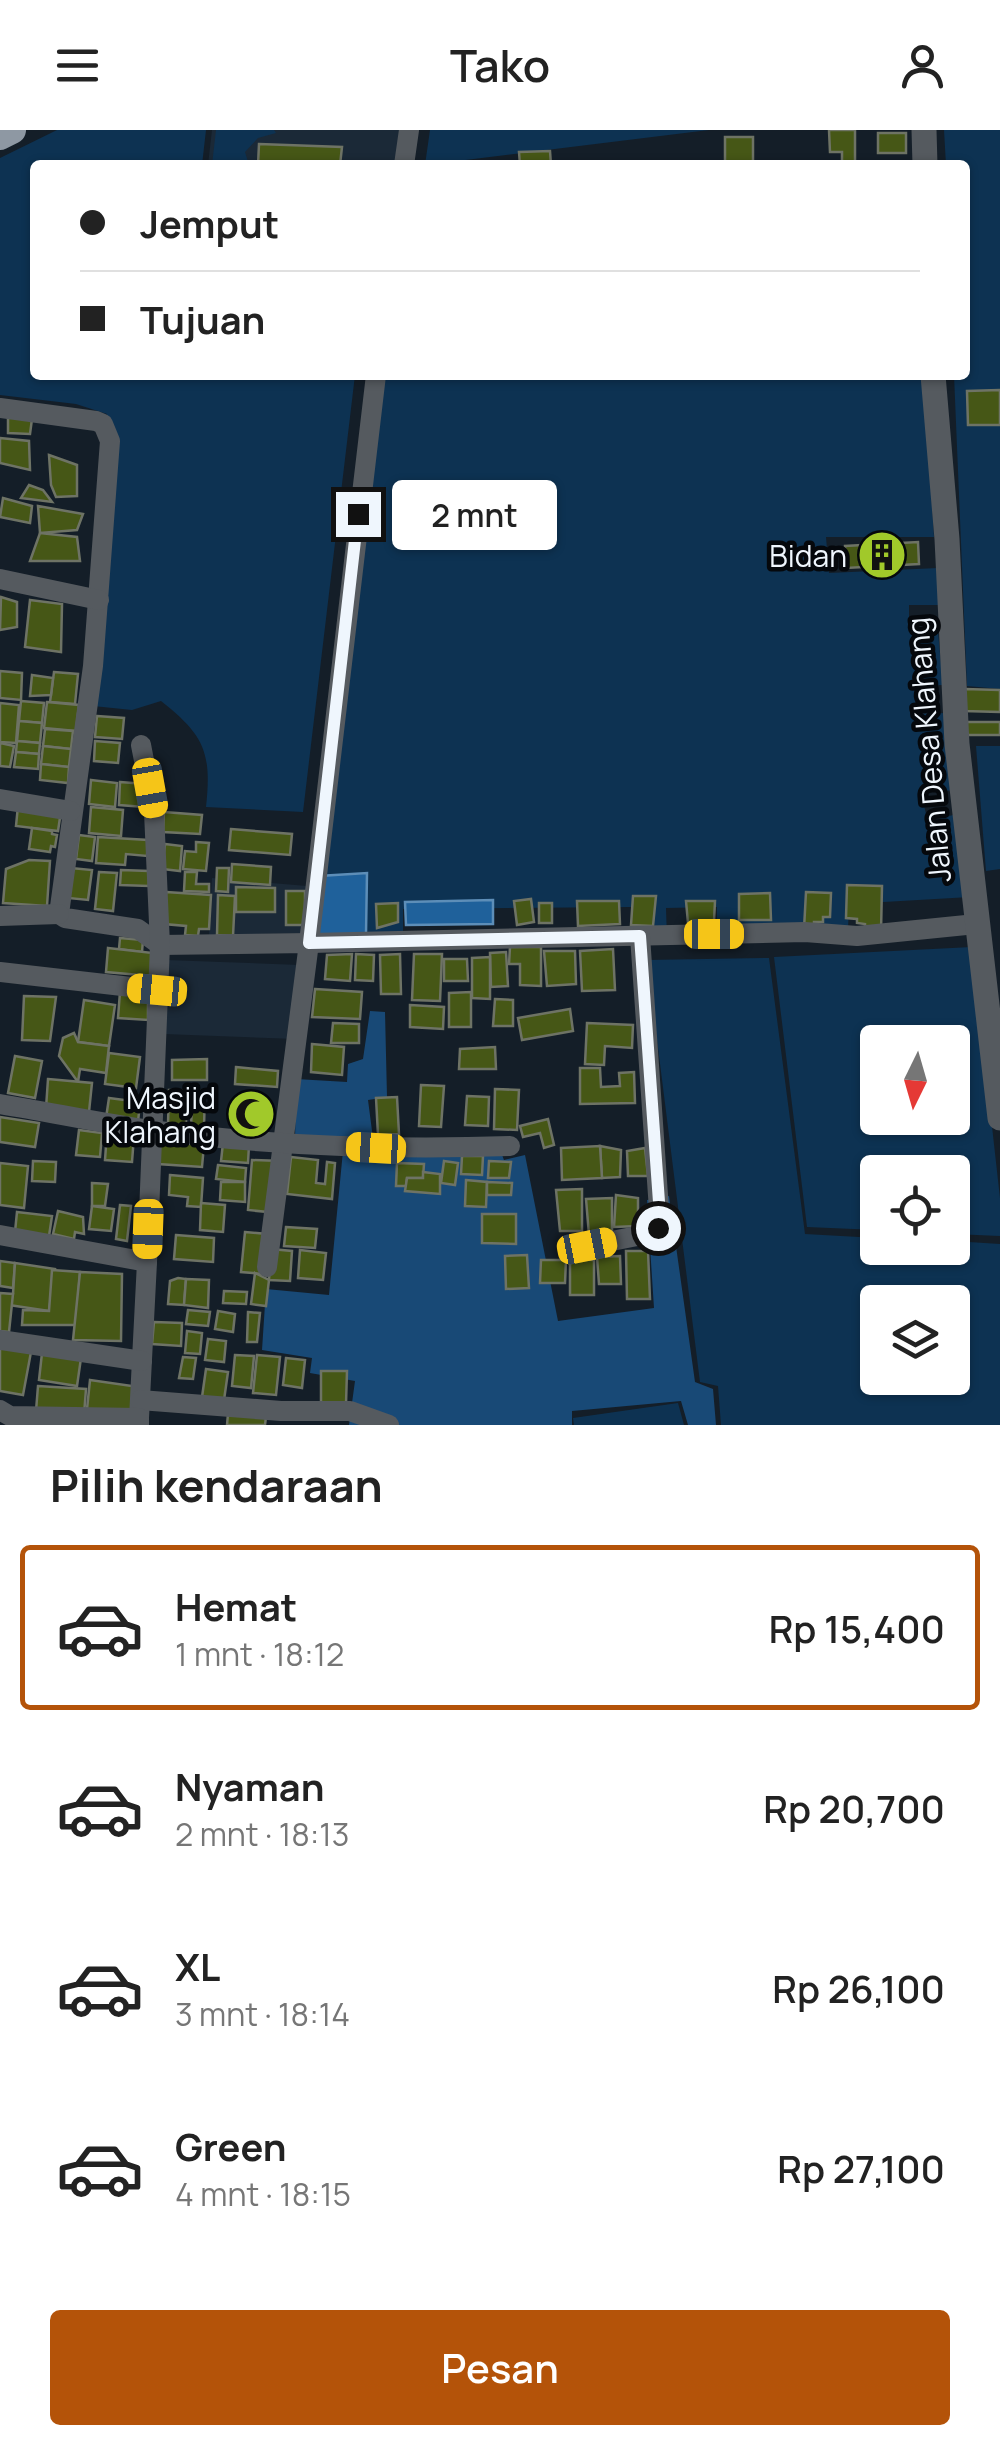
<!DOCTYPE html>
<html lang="id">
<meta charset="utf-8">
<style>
:root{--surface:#fff;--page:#f2f2f2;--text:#222;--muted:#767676;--line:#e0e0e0;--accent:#b45309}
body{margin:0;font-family:Manrope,sans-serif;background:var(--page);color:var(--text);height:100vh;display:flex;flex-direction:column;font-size:38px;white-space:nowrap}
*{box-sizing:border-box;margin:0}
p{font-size:32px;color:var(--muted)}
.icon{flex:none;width:55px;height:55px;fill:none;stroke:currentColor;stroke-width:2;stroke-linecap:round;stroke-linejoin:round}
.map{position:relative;height:1295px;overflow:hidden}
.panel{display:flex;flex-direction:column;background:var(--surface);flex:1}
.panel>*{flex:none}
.banner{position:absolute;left:30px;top:30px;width:940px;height:220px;border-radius:10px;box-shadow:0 2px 8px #0004;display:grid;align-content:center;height:220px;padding:0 50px;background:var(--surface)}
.needle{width:65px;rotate:185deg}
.controls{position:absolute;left:860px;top:895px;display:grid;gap:20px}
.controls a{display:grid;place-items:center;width:110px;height:110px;border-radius:10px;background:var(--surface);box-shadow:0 2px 8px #0004;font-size:50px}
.end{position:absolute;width:45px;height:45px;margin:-22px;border:12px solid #eff6fd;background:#111;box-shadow:0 0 0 5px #111}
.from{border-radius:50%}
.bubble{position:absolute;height:70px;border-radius:10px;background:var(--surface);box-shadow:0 2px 8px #0004;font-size:32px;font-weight:600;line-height:70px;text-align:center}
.car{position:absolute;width:30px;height:60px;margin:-30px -15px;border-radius:12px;box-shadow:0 0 8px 2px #0007;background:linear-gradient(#f5c518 24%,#345 0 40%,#f5c518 0 76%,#345 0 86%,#f5c518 0)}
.banner b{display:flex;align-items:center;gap:35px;height:95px;font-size:38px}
.banner b+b{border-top:2px solid var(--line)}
.banner i{width:25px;height:25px;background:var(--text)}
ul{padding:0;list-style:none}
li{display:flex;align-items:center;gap:30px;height:165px;margin:0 20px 15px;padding:0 30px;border:5px solid transparent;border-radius:10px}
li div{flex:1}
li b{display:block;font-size:38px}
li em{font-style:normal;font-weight:600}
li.current{border-color:var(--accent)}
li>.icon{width:90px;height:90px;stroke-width:1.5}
h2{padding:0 50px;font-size:45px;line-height:120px}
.primary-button{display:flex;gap:20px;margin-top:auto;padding:20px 50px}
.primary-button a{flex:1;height:115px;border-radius:10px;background:var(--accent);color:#fff;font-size:40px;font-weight:600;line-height:115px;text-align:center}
header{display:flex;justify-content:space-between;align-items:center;height:130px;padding:0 50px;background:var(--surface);font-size:45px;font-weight:600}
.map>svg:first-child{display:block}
.built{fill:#1b2937}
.green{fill:#0d3252;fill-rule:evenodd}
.forest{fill:#184976}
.water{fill:#1f619b;stroke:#5d8eb8;stroke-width:2.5}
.building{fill:#465716;stroke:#6e7365;stroke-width:2.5}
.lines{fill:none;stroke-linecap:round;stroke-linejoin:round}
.minor{stroke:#555a5f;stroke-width:20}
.tertiary{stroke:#555a5f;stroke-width:25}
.primary{stroke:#8e98a3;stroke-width:28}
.route{stroke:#eff6fd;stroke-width:12}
.labels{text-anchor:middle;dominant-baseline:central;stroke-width:9;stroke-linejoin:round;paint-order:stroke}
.poi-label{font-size:30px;fill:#eff6fd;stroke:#05080c;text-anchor:end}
.street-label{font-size:30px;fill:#eff6fd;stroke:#05080c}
</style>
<header><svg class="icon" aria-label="menu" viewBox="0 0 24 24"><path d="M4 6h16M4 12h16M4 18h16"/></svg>Tako<svg class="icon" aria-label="person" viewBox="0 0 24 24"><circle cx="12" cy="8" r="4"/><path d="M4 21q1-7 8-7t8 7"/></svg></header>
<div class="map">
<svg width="1000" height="1295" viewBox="0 0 1000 1295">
<rect width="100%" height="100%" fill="#141e28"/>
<g class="built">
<polygon points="212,0 408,0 403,35 208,35"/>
<polygon points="212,748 307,756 305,803 209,805"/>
<polygon points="166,830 300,835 297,909 164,904"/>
</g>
<g class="green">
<path d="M57 0H206L202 35H35V245H355L303 682 206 677C212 622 204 605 161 571L132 580 93 576 107 284 76 274 0 265V28Z"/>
<polygon points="216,0 274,0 276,3 258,8 245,22 249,35 212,35"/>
<polygon points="430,0 709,0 425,35"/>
<polygon points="944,0 1000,0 1000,559 967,556 954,245 965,245 965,35 946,35"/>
<polygon points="385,245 924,245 934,407 826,407 829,443 938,438 939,475 909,475 909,502 938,502 943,555 914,556 916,584 946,583 955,660 921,663 928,692 960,683 970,767 849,774 848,799 717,801 717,777 666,778 667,809 637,809 633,777 403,779 403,808 311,810"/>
<polygon points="976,616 1000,616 1000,739 986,741"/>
<path d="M972 817 1000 1068V1106L953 1104 952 1042H878L877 1100 807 1097 774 827ZM878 912H952V988H878Z"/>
<path d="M769 828 805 1104 877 1108 878 1118H952L953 1111 1000 1114V1295H721L718 1256 700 1252 647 830ZM878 1172H952V1248H878Z"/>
<polygon points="678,1273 684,1295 574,1295 573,1288"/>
</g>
<polygon class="forest" points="370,881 385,882 387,967 368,970 375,1024 499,1017 504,1030 525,1025 558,1191 654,1178 647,1070 669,1066 695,1252 713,1259 716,1295 688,1295 681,1271 572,1281 572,1295 349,1295 355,1251 310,1243 312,1228 262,1220 266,1159 329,1165 343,1021 295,1014 296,949 347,952 348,934 363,929"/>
<g class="water">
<polygon points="367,743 366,804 315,806 319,746"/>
<polygon points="493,770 493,794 406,795 405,772"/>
</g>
<g class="building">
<polygon points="829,0 855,0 855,33 842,33 842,22 830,22"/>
<rect x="878" y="3" width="28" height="20"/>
<rect x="725" y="7" width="28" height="28"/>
<polygon points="259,14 342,17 340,35 258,35"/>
<polygon points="550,21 551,35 520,35 519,22"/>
<polygon points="1000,260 1000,295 968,295 967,261"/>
<polygon points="8,285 32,289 30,304 8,303"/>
<polygon points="0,308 29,311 30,340 0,333"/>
<polygon points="49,325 77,335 77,366 56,367 51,355"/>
<polygon points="29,355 43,360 52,372 21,368"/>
<polygon points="3,368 32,376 30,393 0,387"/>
<polygon points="38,376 83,384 77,400 40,403"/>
<polygon points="40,403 77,407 80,431 30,431"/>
<polygon points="918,412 919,434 846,438 845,416"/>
<polygon points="1,467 17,472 17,497 0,500"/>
<polygon points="30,470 62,474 61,522 25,517"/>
<polygon points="0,541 22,543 21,570 0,568"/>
<polygon points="54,542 78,544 75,574 50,572"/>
<polygon points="32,545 53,548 51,565 30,566"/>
<polygon points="964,559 1000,560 1000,582 964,581"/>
<polygon points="21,571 44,573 42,593 19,591"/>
<polygon points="47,572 79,575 76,601 44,598"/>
<polygon points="0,573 19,575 16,613 0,612"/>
<polygon points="97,586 124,588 122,609 95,607"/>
<polygon points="19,591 42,593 40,613 17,611"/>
<polygon points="966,592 1000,592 1000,605 967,605"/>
<polygon points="45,599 73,601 71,619 43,616"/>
<polygon points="17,611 40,613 39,624 16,622"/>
<polygon points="95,611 120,613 118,633 94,631"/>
<polygon points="0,613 14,616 10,637 0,636"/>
<polygon points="43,616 71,619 69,637 41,634"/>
<polygon points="16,622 39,624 38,639 14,637"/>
<polygon points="41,634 69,637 68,653 40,650"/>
<polygon points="91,650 117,653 115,677 89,674"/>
<polygon points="120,652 145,654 144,677 119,675"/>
<polygon points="18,676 61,681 58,701 16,696"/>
<polygon points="91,677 123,680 121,706 89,703"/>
<polygon points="164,682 202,685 200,704 163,702"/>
<polygon points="32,698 52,701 52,704 57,705 55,717 51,716 50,722 29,719"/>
<polygon points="231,699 292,704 290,725 229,720"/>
<polygon points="79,705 95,707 92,731 76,729"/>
<polygon points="98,707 148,710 147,726 126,724 125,735 96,733"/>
<polygon points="196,712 209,713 206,741 183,739 185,721 196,722"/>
<polygon points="165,714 182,716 180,741 162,739"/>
<polygon points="29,730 50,731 47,776 3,773 6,739"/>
<polygon points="232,734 271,737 270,755 231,752"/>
<polygon points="71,738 92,740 88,770 68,768"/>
<polygon points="217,738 229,738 228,762 216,761"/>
<polygon points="121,740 149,741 149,756 120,755"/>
<polygon points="99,742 117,743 113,781 95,779"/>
<polygon points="185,742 197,742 196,754 209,754 209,762 184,761"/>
<polygon points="847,755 882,756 881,802 865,801 865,794 857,793 857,789 846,788"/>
<polygon points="236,757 275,758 275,782 236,782"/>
<rect x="286" y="761" width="19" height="34"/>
<polygon points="166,762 211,765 209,799 199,799 198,806 185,805 186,796 164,794"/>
<polygon points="806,762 831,763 830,787 823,787 823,792 814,792 814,799 804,799"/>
<polygon points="770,763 771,790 739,790 739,764"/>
<polygon points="218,765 235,766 233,806 217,805"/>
<polygon points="633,766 656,766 653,796 631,795"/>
<polygon points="531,769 534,792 517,795 514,771"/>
<polygon points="577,771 619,771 620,794 578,796"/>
<polygon points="686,771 715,771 714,791 688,793"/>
<polygon points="398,773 398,792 377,798 376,774"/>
<rect x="539" y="773" width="13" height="20"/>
<polygon points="120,808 143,810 142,822 119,819"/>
<polygon points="510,817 541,817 541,856 520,855 520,834 509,834"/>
<polygon points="108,818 153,823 151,846 106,842"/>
<polygon points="613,819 615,860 582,861 580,821"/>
<polygon points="544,821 575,821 576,854 547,856"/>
<polygon points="506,822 508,856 491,857 490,823"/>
<polygon points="352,824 350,851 325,849 327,825"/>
<polygon points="356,824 374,825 373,851 355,850"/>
<polygon points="400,824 401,864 381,864 380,825"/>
<polygon points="414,824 442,824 440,871 412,870"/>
<polygon points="490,827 490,869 472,868 472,828"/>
<polygon points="444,829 467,829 468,851 444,851"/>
<polygon points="315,859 362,862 360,889 312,887"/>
<polygon points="120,862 138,863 148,873 148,890 118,888"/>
<polygon points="471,862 471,897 449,897 449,863"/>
<polygon points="24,866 56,867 50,911 22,910"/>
<polygon points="495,869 513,870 513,896 493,896"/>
<polygon points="84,870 115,875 109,916 78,912"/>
<polygon points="410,875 444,877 443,899 410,897"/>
<polygon points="570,879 573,901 522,910 518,888"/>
<polygon points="333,893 359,894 359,913 331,913"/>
<polygon points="587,893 633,895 632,918 605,916 604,935 585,934"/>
<polygon points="74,903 78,912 109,916 106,943 80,939 78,952 59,926 63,908"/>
<polygon points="312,914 344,917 342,945 311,942"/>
<polygon points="495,917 496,939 459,939 460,919"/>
<polygon points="109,923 140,927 136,958 105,954"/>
<polygon points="15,926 42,931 35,968 8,963"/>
<polygon points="207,929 207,950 172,950 172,930"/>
<polygon points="236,937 278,941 277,957 235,954"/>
<polygon points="580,938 600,938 601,957 620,956 619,943 634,942 635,973 580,974"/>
<polygon points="48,949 92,953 89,982 46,978"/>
<polygon points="421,955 444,956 441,997 419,996"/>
<polygon points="495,959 519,960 517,1000 494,999"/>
<polygon points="169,960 205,961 204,997 191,997 192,974 186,974 186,995 168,994"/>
<polygon points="467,966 489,967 488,996 465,995"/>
<polygon points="397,967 399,1004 378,1005 376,968"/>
<polygon points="109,968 140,972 138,992 106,988"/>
<polygon points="0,987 39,993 35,1017 0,1012"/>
<polygon points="548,989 554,1015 544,1018 540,1003 523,1007 520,996"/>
<polygon points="79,1000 102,1003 100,1027 76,1025"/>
<polygon points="107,1002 134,1006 132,1032 105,1030"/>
<polygon points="159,1011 204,1015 202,1037 158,1034"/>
<polygon points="223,1013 249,1015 248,1033 221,1031"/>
<polygon points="600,1016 621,1020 620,1047 602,1048"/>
<polygon points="600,1016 602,1048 562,1050 561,1018"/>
<polygon points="645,1018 648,1046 628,1046 627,1021"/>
<polygon points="462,1026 483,1026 482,1045 461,1044"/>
<polygon points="291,1027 318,1030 316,1053 325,1054 327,1032 335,1033 332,1069 287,1064"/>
<polygon points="252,1030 282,1031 277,1083 248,1080"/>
<polygon points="33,1031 56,1032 55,1052 32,1051"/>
<polygon points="444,1031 458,1033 455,1055 441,1053"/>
<polygon points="489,1031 511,1032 509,1048 488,1048"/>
<polygon points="0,1033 28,1036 24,1078 0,1075"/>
<polygon points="397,1033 424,1034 423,1048 407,1048 406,1056 396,1056"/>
<polygon points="218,1035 246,1038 245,1052 216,1049"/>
<polygon points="423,1042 440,1044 440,1064 405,1061 407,1048 423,1048"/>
<polygon points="170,1045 203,1048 201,1077 187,1076 188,1067 169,1065"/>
<polygon points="466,1050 487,1052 486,1077 465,1076"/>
<polygon points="221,1052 245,1052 245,1072 220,1070"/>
<polygon points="487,1052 512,1053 511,1065 487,1065"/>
<polygon points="92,1053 108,1054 105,1076 92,1076"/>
<polygon points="582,1059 582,1101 560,1101 556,1060"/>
<polygon points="616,1065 638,1068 638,1096 614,1097"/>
<polygon points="612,1068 612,1104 589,1105 586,1069"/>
<polygon points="201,1073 225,1075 223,1102 200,1100"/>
<polygon points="120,1075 131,1076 127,1111 116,1109"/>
<polygon points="92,1076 114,1079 111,1101 89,1099"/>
<polygon points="58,1081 83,1087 84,1104 75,1102 74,1109 53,1104"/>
<polygon points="17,1082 52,1086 49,1106 15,1102"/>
<polygon points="482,1084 516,1084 516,1114 482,1113"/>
<polygon points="286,1097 317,1099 315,1118 284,1116"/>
<polygon points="245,1102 267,1104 263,1144 241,1142"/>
<polygon points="176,1105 214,1108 213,1132 174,1129"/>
<polygon points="271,1119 292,1121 290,1151 269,1150"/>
<polygon points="300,1120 326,1123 323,1150 298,1148"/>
<polygon points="626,1121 648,1121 650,1169 627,1169"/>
<polygon points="527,1125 529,1158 506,1159 505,1126"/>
<polygon points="620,1126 621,1154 599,1154 597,1127"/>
<polygon points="570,1129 594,1130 594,1165 570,1165"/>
<polygon points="541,1130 566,1130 565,1153 540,1153"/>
<polygon points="0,1131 15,1133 13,1158 0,1156"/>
<polygon points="15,1133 55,1139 49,1181 9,1175 13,1164"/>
<polygon points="52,1140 80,1142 76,1195 22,1195 23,1180 49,1181"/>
<polygon points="80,1142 122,1144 121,1211 73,1210"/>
<polygon points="255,1143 269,1150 266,1176 251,1174"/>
<polygon points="178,1148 186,1149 184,1175 168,1174 170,1151"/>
<polygon points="186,1149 209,1150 208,1178 184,1175"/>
<polygon points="224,1161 247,1162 246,1174 223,1173"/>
<polygon points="0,1163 13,1164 9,1202 0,1201"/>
<polygon points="188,1180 210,1182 208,1196 186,1194"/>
<polygon points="218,1181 235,1184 233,1202 215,1199"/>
<polygon points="248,1182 260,1183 257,1212 247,1212"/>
<polygon points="154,1192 182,1193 181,1216 152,1214"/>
<polygon points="187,1201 202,1203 200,1224 185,1223"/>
<polygon points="208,1209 226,1211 224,1232 205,1230"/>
<polygon points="0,1215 31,1222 23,1265 0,1261"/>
<polygon points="42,1223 81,1228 77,1256 39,1250"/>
<polygon points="235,1225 254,1226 251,1258 232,1256"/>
<polygon points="257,1225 280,1227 276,1265 253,1263"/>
<polygon points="183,1227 196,1228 193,1249 179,1248"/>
<polygon points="286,1228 305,1230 302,1258 283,1255"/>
<polygon points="206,1239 228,1242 224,1270 202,1267"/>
<polygon points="321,1241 347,1241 346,1274 321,1274"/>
<polygon points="90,1250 139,1257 135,1285 87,1279"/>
<polygon points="38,1256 86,1259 84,1285 36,1281"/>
<polygon points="228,1284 266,1287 265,1295 227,1295"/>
</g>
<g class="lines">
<g class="minor">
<polyline points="404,35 409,0"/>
<polyline points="376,245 309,813 805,802 857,806 976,794"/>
<polyline points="0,278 96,291 103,294 110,311 93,536 59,784 65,788 138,799 160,815 309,813 267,1137"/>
<polyline points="0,449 99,470"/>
<polyline points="141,615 154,682 160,815 147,1132"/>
<polyline points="0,669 71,681"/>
<polyline points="0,786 59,784"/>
<polyline points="0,842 157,860"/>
<path d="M0 974C50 982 100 993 151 1000 270 1016 390 1020 510 1016"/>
<polyline points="0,1105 147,1132 139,1288"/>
<polyline points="587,1116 647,1104 660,1094 640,806"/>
<polyline points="0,1210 142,1231"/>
<polyline points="140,1270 281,1281 350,1281 389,1295"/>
<polyline points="0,1280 10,1286 139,1288 139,1295"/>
</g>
<g class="tertiary">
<polyline points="924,0 925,35"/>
<polyline points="933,245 947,409 957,614 1000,988"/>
</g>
<polyline class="primary" points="0,6 12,0"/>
</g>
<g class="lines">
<polyline class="route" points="358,384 309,813 640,806 660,1086 658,1098"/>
</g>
<defs>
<g id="building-disc" transform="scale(2.5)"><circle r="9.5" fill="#a1c92a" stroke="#05080c"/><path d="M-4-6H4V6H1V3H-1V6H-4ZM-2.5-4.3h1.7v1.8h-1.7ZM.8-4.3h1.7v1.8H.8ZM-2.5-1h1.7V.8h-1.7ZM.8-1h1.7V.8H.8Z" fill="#111"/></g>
<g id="mosque-disc" transform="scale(2.5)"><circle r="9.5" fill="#a1c92a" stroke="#05080c"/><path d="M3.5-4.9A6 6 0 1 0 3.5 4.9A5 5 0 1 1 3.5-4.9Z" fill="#111"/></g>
</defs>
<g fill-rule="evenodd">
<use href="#building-disc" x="882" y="425"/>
<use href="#mosque-disc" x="251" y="984"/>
</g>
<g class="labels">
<g class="poi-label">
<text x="847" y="425">Bidan</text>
<text x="216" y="967">Masjid<tspan x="216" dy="34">Klahang</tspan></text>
</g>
<g class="street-label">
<text transform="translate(928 620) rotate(-95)">Jalan Desa Klahang</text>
</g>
</g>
</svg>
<div class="controls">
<a><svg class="needle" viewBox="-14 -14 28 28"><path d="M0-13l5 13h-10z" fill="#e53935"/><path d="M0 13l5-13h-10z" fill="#767676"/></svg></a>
<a><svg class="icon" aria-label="locate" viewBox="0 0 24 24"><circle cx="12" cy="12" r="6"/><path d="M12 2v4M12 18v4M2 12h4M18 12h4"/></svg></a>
<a><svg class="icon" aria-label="layers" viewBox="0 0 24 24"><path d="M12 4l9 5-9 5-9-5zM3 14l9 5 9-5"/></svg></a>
</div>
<i class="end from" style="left:658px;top:1098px"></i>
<i class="end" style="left:358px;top:384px"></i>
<div class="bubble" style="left:392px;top:350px;width:165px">2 mnt</div>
<i class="car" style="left:150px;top:658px;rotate:170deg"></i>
<i class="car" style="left:714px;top:804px;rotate:90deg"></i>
<i class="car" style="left:157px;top:860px;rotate:275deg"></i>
<i class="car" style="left:376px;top:1018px;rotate:273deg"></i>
<i class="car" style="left:148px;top:1099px;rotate:182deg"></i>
<i class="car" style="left:587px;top:1116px;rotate:79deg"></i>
<div class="banner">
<b><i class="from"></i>Jemput</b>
<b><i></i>Tujuan</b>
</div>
</div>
<section class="panel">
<h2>Pilih kendaraan</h2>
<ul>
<li class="current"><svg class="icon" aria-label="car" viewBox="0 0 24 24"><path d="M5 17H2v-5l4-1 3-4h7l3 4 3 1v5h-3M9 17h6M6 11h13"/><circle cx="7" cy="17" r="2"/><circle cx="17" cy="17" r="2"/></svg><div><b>Hemat</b><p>1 mnt · 18:12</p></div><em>Rp 15,400</em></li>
<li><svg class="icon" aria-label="car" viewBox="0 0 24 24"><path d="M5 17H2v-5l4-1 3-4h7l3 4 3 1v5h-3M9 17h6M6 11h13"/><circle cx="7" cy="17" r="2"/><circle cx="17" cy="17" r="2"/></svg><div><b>Nyaman</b><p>2 mnt · 18:13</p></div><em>Rp 20,700</em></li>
<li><svg class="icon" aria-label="car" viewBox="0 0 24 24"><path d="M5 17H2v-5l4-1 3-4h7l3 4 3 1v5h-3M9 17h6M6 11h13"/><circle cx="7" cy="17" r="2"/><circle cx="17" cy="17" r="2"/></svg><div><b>XL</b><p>3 mnt · 18:14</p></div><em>Rp 26,100</em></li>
<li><svg class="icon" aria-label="car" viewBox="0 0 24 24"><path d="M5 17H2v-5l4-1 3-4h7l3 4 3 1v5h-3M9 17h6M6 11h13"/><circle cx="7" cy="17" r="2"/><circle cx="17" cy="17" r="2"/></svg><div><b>Green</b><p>4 mnt · 18:15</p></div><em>Rp 27,100</em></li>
</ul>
<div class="primary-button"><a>Pesan</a></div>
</section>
